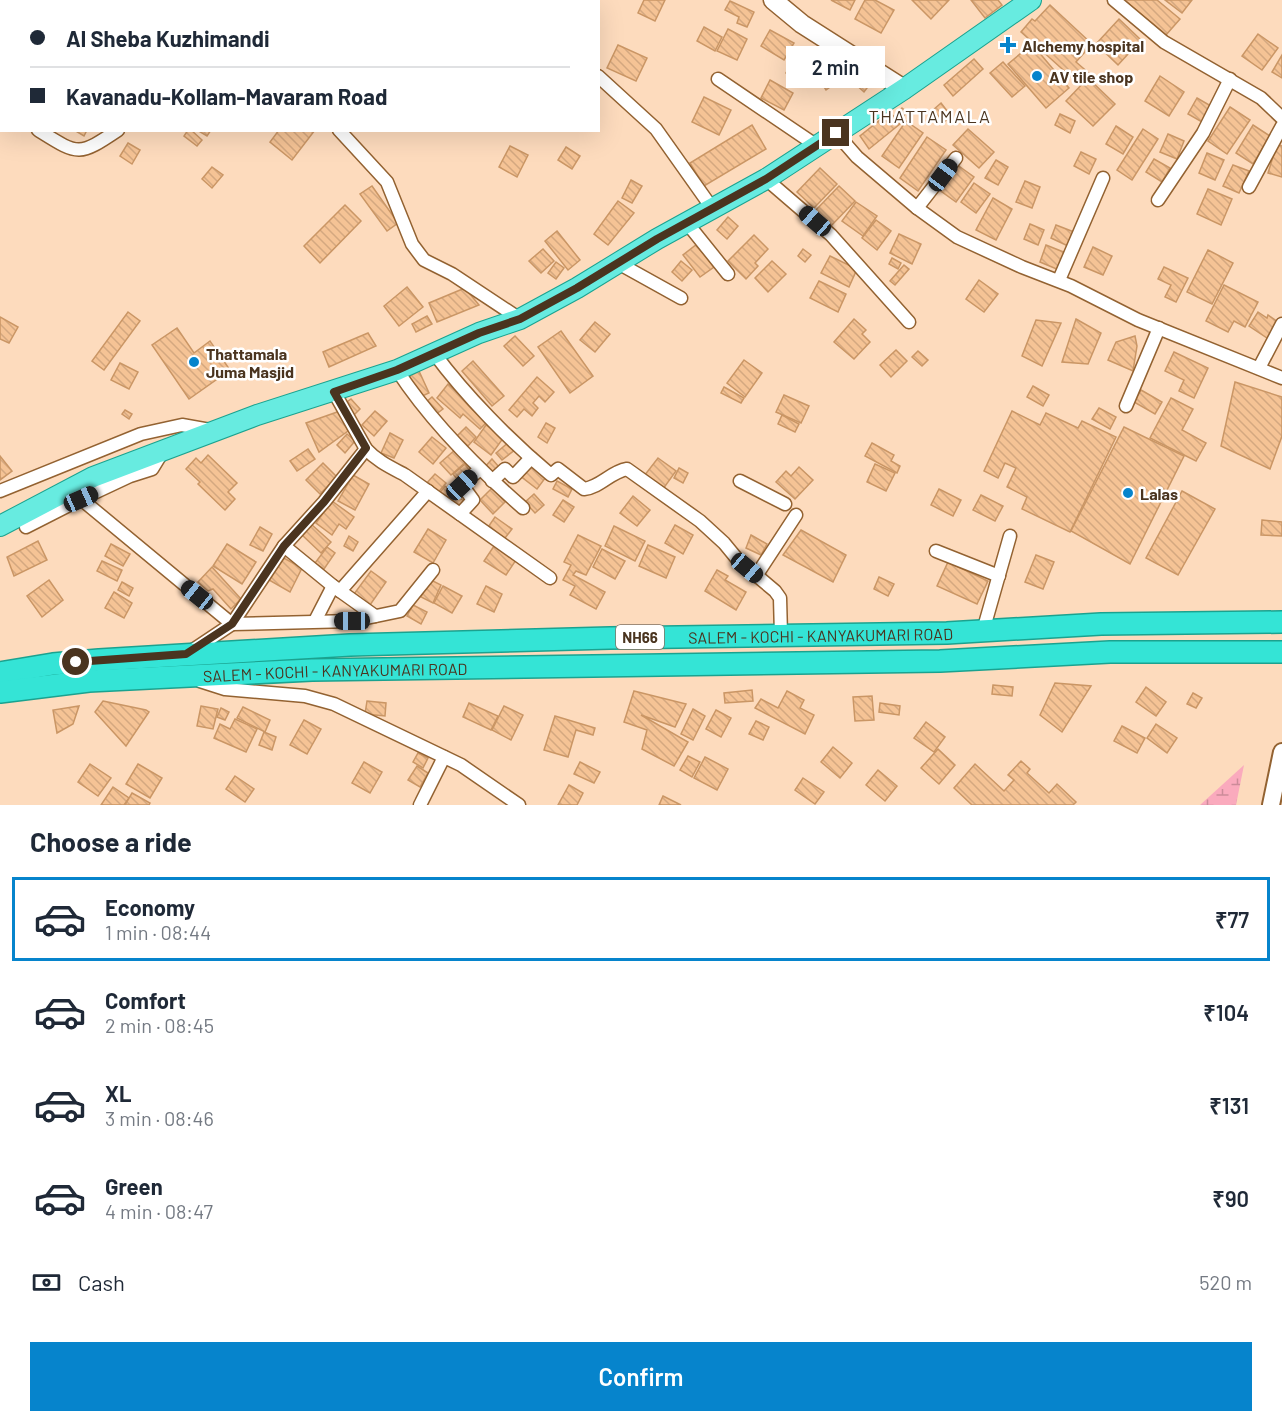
<!DOCTYPE html>
<meta charset="utf-8">
<style>
:root{--surface:#fff;--page:#f6f6f7;--text:#1f2937;--muted:#747a83;--line:#e0e1e3;--accent:#0684cc}
body{margin:0;font-family:Barlow,sans-serif;background:var(--page);color:var(--text);height:100vh;display:flex;flex-direction:column;font-size:22px;white-space:nowrap}
*{box-sizing:border-box;margin:0}
p{font-size:20px;color:var(--muted)}
.icon{flex:none;width:33px;height:33px;fill:none;stroke:currentColor;stroke-width:2;stroke-linecap:round;stroke-linejoin:round}
.map{position:relative;height:805px;overflow:hidden}
.sheet{display:flex;flex-direction:column;background:var(--surface);flex:1}
.sheet>*{flex:none}
.hud{position:absolute;left:0px;top:0px;width:600px;height:132px;box-shadow:0 6px 24px #0002;display:grid;align-content:center;height:132px;padding:0 30px;background:var(--surface)}
.end{position:absolute;width:27px;height:27px;margin:-14px;border:8px solid #4a341f;background:#fff;box-shadow:0 0 0 3px #fff}
.from{border-radius:50%}
.bubble{position:absolute;height:42px;border-radius:0px;background:var(--surface);box-shadow:0 6px 24px #0002;font-size:20px;font-weight:600;line-height:42px;text-align:center}
.car{position:absolute;width:18px;height:36px;margin:-18px -9px;border-radius:8px;box-shadow:0 0 4px 2px #0007;background:linear-gradient(#222 24%,#8ab4d8 0 40%,#222 0 76%,#8ab4d8 0 86%,#222 0)}
.hud b{display:flex;align-items:center;gap:21px;height:57px;font-size:22px}
.hud b+b{border-top:2px solid var(--line)}
.hud i{width:15px;height:15px;background:var(--text)}
ul{padding:0;list-style:none}
li{display:flex;align-items:center;gap:18px;height:84px;margin:0 12px 9px;padding:0 18px;border:3px solid transparent;border-radius:0px}
li div{flex:1}
li b{display:block;font-size:22px}
li em{font-style:normal;font-weight:600}
li.selected{border-color:var(--accent)}
li>.icon{width:54px;height:54px;stroke-width:1.5}
h2{padding:0 30px;font-size:27px;line-height:72px}
.pay{display:flex;align-items:center;gap:15px;height:66px;padding:0 30px;font-size:22px}
.pay p{margin-inline-start:auto}
.button{display:flex;gap:12px;margin-top:auto;padding:12px 30px}
.button a{flex:1;height:69px;border-radius:0px;background:var(--accent);color:#fff;font-size:24px;font-weight:600;line-height:69px;text-align:center}
.map>svg:first-child{display:block}
.wetland{fill:url(#wetland-marsh)}
.building{fill:url(#building-back-hatch);stroke:#ca9665;stroke-width:1.5}
.lines{fill:none;stroke-linecap:round;stroke-linejoin:round}
.minor-casing{stroke:#936231;stroke-width:15}
.tertiary-casing{stroke:#936231;stroke-width:20}
.secondary-casing{stroke:#936231;stroke-width:21}
.primary-casing{stroke:#1ba28f;stroke-width:22}
.trunk-casing{stroke:#1ba28f;stroke-width:24}
.minor{stroke:#fff;stroke-width:12}
.tertiary{stroke:#fff;stroke-width:16}
.secondary{stroke:#fff;stroke-width:18}
.primary{stroke:#67ebe0;stroke-width:20}
.trunk{stroke:#34e4d6;stroke-width:21}
.route{stroke:#4a341f;stroke-width:8}
.poi-dot{fill:#0684cc;stroke:#fff;stroke-width:2}
.labels{text-anchor:middle;dominant-baseline:central;stroke-width:5;stroke-linejoin:round;paint-order:stroke}
.shield{fill:#fff;stroke:#807162;stroke-width:1.5}
.shield-label{font-size:15px;font-weight:bold;fill:#4a341f}
.poi-label{font-size:16px;font-weight:bold;fill:#4a341f;stroke:#fff;text-anchor:start}
.street-label{font-size:16px;fill:#4a341f;stroke:#fff}
.neighbourhood-label{font-size:18px;letter-spacing:1.5px;fill:#4a341f;stroke:#fff}
</style>
<div class="map">
<svg width="1282" height="805" viewBox="0 0 1282 805">
<defs>
<pattern id="wetland-marsh" width="20" height="14" patternUnits="userSpaceOnUse" patternTransform="scale(1.5)"><rect width="20" height="14" fill="#faaabd"/><path d="M1 5h8M5 5V1M11 12h8M15 12V8" fill="none" stroke="#cc8b99"/></pattern>
<pattern id="building-back-hatch" width="6" height="6" patternUnits="userSpaceOnUse" patternTransform="scale(1.5)"><rect width="6" height="6" fill="#f5c395"/><path d="M-1 5l2 2M0 0l6 6M5-1l2 2" fill="none" stroke="#d4a880"/></pattern>
</defs>
<rect width="100%" height="100%" fill="#fddbbd"/>
<polygon class="wetland" points="1244,765 1236,805 1200,805"/>
<g class="building">
<polygon points="179,0 204,0 206,1 179,2"/>
<polygon points="480,0 506,0 479,2"/>
<polygon points="546,0 571,0 546,2"/>
<polygon points="644,0 665,0 655,21 638,13"/>
<polygon points="831,0 855,0 850,10"/>
<polygon points="865,0 875,0 894,10 881,33 855,19"/>
<polygon points="912,0 949,0 931,19"/>
<polygon points="971,0 998,0 1002,5 985,18"/>
<polygon points="1124,0 1157,0 1180,19 1166,35"/>
<polygon points="1165,0 1192,0 1182,13"/>
<polygon points="730,1 754,12 747,27 737,23 739,17 725,10"/>
<polygon points="1050,5 1092,44 1076,62 1090,74 1080,85 1021,32 1032,19 1035,21"/>
<polygon points="1119,19 1141,40 1118,65 1096,44"/>
<polygon points="704,27 722,37 715,51 697,41"/>
<polygon points="728,29 747,39 737,60 717,51"/>
<polygon points="770,30 794,43 784,60 761,46"/>
<polygon points="1258,34 1278,48 1262,70 1242,56"/>
<polygon points="1032,44 1069,88 1046,108 1008,64"/>
<polygon points="618,45 647,58 636,81 607,68"/>
<polygon points="801,47 817,56 803,82 786,73"/>
<polygon points="1282,55 1282,78 1272,72"/>
<polygon points="974,59 983,69 953,96 944,85"/>
<polygon points="1003,62 1025,86 1012,97 990,73"/>
<polygon points="828,69 837,82 826,90 817,76"/>
<polygon points="860,75 870,84 864,92 854,83"/>
<polygon points="1160,76 1184,92 1169,116 1145,101"/>
<polygon points="1088,78 1115,104 1093,126 1066,101"/>
<polygon points="770,80 793,93 784,110 761,98"/>
<polygon points="704,97 731,110 719,135 692,122"/>
<polygon points="1197,98 1211,106 1202,122 1188,114"/>
<polygon points="941,103 951,116 944,122 933,110"/>
<polygon points="1230,107 1250,120 1227,154 1208,141"/>
<polygon points="902,108 907,112 901,119 896,115"/>
<polygon points="890,112 900,124 869,149 860,136"/>
<polygon points="1060,114 1075,121 1070,133 1055,125"/>
<polygon points="906,121 923,133 899,168 882,156"/>
<polygon points="752,125 766,149 704,186 690,163"/>
<polygon points="1253,125 1270,136 1253,164 1236,153"/>
<polygon points="1116,126 1133,137 1123,154 1106,144"/>
<polygon points="968,129 994,152 979,168 953,145"/>
<polygon points="1143,129 1158,139 1132,180 1117,170"/>
<polygon points="74,130 87,130 84,136"/>
<polygon points="188,130 191,130 202,140 197,146 184,136"/>
<polygon points="197,130 211,130 207,136"/>
<polygon points="279,130 315,130 292,160 270,142"/>
<polygon points="1168,134 1184,141 1177,159 1160,152"/>
<polygon points="927,137 946,150 918,191 900,178"/>
<polygon points="128,143 140,150 132,164 120,156"/>
<polygon points="1277,144 1282,146 1282,177 1268,173"/>
<polygon points="510,146 528,155 517,177 499,167"/>
<polygon points="566,147 580,156 572,169 558,160"/>
<polygon points="1081,152 1096,159 1089,174 1074,166"/>
<polygon points="1207,153 1224,160 1215,180 1199,173"/>
<polygon points="1154,159 1170,168 1162,182 1146,172"/>
<polygon points="996,160 1008,167 998,185 985,178"/>
<polygon points="956,164 974,177 956,202 938,189"/>
<polygon points="1233,165 1249,171 1239,193 1223,186"/>
<polygon points="212,167 223,175 212,188 202,179"/>
<polygon points="820,168 837,184 814,208 797,192"/>
<polygon points="631,180 642,186 632,203 622,198"/>
<polygon points="1025,181 1040,187 1032,208 1016,202"/>
<polygon points="974,183 990,194 976,213 961,202"/>
<polygon points="372,186 398,223 387,231 360,194"/>
<polygon points="839,186 855,201 831,226 815,211"/>
<polygon points="1208,189 1232,199 1221,225 1197,214"/>
<polygon points="993,198 1012,209 996,240 976,230"/>
<polygon points="618,201 634,213 608,245 594,234"/>
<polygon points="856,202 877,216 863,236 842,221"/>
<polygon points="345,205 361,221 320,263 304,246"/>
<polygon points="728,217 738,226 727,239 717,230"/>
<polygon points="876,220 891,231 877,250 862,238"/>
<polygon points="1030,224 1044,230 1038,245 1024,239"/>
<polygon points="1056,225 1074,232 1068,246 1051,238"/>
<polygon points="557,231 580,260 568,270 545,241"/>
<polygon points="899,234 921,244 912,264 890,253"/>
<polygon points="754,235 768,249 755,263 758,266 746,279 728,261"/>
<polygon points="697,244 714,267 700,277 683,255"/>
<polygon points="1046,245 1066,253 1059,270 1040,262"/>
<polygon points="1093,247 1112,256 1103,275 1084,267"/>
<polygon points="543,249 554,261 541,273 529,261"/>
<polygon points="803,249 811,255 805,262 798,256"/>
<polygon points="1208,250 1233,263 1212,304 1187,292"/>
<polygon points="830,256 857,269 849,287 821,273"/>
<polygon points="892,258 901,263 898,269 889,264"/>
<polygon points="681,261 692,270 682,281 672,272"/>
<polygon points="772,261 786,274 768,292 755,278"/>
<polygon points="556,262 564,268 556,279 548,273"/>
<polygon points="904,265 909,269 895,285 890,281"/>
<polygon points="1164,267 1188,278 1176,302 1165,297 1171,285 1158,279"/>
<polygon points="979,280 998,294 984,312 966,299"/>
<polygon points="819,281 846,294 838,312 810,298"/>
<polygon points="1224,285 1258,302 1245,327 1234,321 1228,332 1206,321"/>
<polygon points="407,287 423,307 399,326 384,306"/>
<polygon points="465,288 479,305 437,322 429,303"/>
<polygon points="128,312 140,321 104,370 92,361"/>
<polygon points="1258,312 1267,318 1268,315 1278,322 1267,338 1249,326"/>
<polygon points="427,316 432,324 416,332 412,324"/>
<polygon points="0,317 18,327 9,343 0,339"/>
<polygon points="854,319 866,330 862,334 870,342 854,359 834,342"/>
<polygon points="1076,319 1101,333 1088,364 1062,362"/>
<polygon points="1036,320 1061,323 1042,366 1022,356"/>
<polygon points="595,322 610,334 595,352 580,340"/>
<polygon points="177,328 194,353 210,341 230,370 189,399 152,345"/>
<polygon points="561,331 593,376 570,393 538,347"/>
<polygon points="368,333 376,346 329,367 323,352"/>
<polygon points="515,336 534,356 523,366 504,346"/>
<polygon points="1135,336 1137,346 1133,371 1108,360 1116,342"/>
<polygon points="896,350 907,361 891,377 880,365"/>
<polygon points="918,351 928,360 922,366 912,357"/>
<polygon points="1174,352 1208,368 1194,398 1179,391 1184,380 1165,371"/>
<polygon points="744,360 762,373 745,397 727,383"/>
<polygon points="473,361 504,396 492,406 462,371"/>
<polygon points="120,363 138,372 129,389 111,380"/>
<polygon points="419,371 429,393 418,398 408,377"/>
<polygon points="537,377 554,392 545,402 539,396 533,403 538,408 532,416 524,409 517,417 509,410"/>
<polygon points="1235,382 1282,397 1282,436 1270,469 1221,446"/>
<polygon points="448,384 489,420 480,429 463,414 460,418 437,398"/>
<polygon points="1033,386 1049,395 1043,406 1027,397"/>
<polygon points="724,387 744,398 741,403 721,393"/>
<polygon points="1141,390 1162,402 1155,414 1134,402"/>
<polygon points="784,395 809,406 801,423 776,412"/>
<polygon points="432,397 443,409 435,415 425,403"/>
<polygon points="1171,398 1193,409 1182,430 1206,443 1196,461 1150,438"/>
<polygon points="351,399 360,409 354,415 344,404"/>
<polygon points="1099,408 1116,417 1110,429 1092,419"/>
<polygon points="125,410 132,414 129,419 122,414"/>
<polygon points="340,411 348,431 319,452 306,423"/>
<polygon points="375,411 387,421 374,436 362,425"/>
<polygon points="1012,411 1040,425 1046,413 1078,428 1082,421 1116,437 1070,532 1022,509 1027,497 1007,487 1016,468 1005,463 998,478 984,471"/>
<polygon points="782,415 799,424 795,432 778,424"/>
<polygon points="546,423 555,428 547,443 538,437"/>
<polygon points="486,425 504,437 491,455 474,442"/>
<polygon points="466,427 476,437 468,446 457,436"/>
<polygon points="1124,427 1184,456 1130,564 1071,531"/>
<polygon points="390,433 403,440 394,458 381,453"/>
<polygon points="347,434 355,441 345,453 337,445"/>
<polygon points="432,437 446,448 433,464 419,452"/>
<polygon points="510,441 516,449 502,460 496,453"/>
<polygon points="872,443 894,455 891,461 900,466 897,473 865,456"/>
<polygon points="308,449 315,459 297,471 290,461"/>
<polygon points="456,449 467,461 451,475 440,463"/>
<polygon points="208,455 237,483 228,492 235,499 225,510 198,484 200,482 186,469 196,458 201,463"/>
<polygon points="0,456 12,471 0,480"/>
<polygon points="658,458 676,471 663,489 644,476"/>
<polygon points="492,459 499,467 491,475 484,468"/>
<polygon points="323,463 337,477 320,494 306,480"/>
<polygon points="528,463 546,477 537,489 519,475"/>
<polygon points="465,464 472,474 461,484 453,474"/>
<polygon points="875,464 895,473 886,491 867,482"/>
<polygon points="799,467 813,480 795,499 776,482 786,471 791,476"/>
<polygon points="679,468 688,473 683,483 674,478"/>
<polygon points="435,474 446,483 436,495 425,485"/>
<polygon points="353,475 369,484 355,510 338,501"/>
<polygon points="557,481 572,489 568,497 553,489"/>
<polygon points="445,486 465,502 458,511 438,495"/>
<polygon points="492,488 505,502 493,514 480,500"/>
<polygon points="939,489 961,500 953,516 931,505"/>
<polygon points="1182,491 1215,509 1178,575 1146,558"/>
<polygon points="534,494 544,505 535,513 525,502"/>
<polygon points="981,495 1003,506 995,521 973,510"/>
<polygon points="633,496 650,510 637,526 620,513"/>
<polygon points="563,500 574,507 564,522 553,515"/>
<polygon points="332,501 354,517 346,529 339,524 332,535 316,523"/>
<polygon points="495,517 512,529 502,542 486,530"/>
<polygon points="1262,520 1282,522 1282,536 1261,535"/>
<polygon points="311,524 331,542 321,553 301,534"/>
<polygon points="675,525 693,535 683,554 665,543"/>
<polygon points="614,526 645,541 635,561 605,546"/>
<polygon points="260,527 272,534 263,551 250,545"/>
<polygon points="428,529 446,540 433,563 414,552"/>
<polygon points="801,530 846,555 833,582 783,555"/>
<polygon points="578,535 601,546 586,575 576,571 573,575 605,592 596,609 570,595 575,586 563,580 571,565 564,562"/>
<polygon points="751,535 767,544 761,555 746,548"/>
<polygon points="349,536 358,542 353,551 344,546"/>
<polygon points="38,541 47,560 14,576 7,557"/>
<polygon points="111,544 130,554 123,566 105,556"/>
<polygon points="227,544 256,562 242,584 213,566"/>
<polygon points="648,545 675,557 666,578 639,566"/>
<polygon points="494,546 516,560 506,575 484,561"/>
<polygon points="327,547 335,553 324,569 315,563"/>
<polygon points="602,549 625,561 615,579 593,567"/>
<polygon points="1036,555 1054,562 1043,589 1025,582"/>
<polygon points="282,557 302,568 290,592 269,580"/>
<polygon points="102,561 122,570 117,581 97,571"/>
<polygon points="948,562 988,581 977,604 937,586"/>
<polygon points="212,567 241,599 231,609 213,589 208,591 198,582"/>
<polygon points="717,570 728,576 725,580 746,592 736,610 705,591"/>
<polygon points="371,571 386,582 370,605 354,594"/>
<polygon points="879,577 894,584 888,596 874,589"/>
<polygon points="429,579 441,585 433,603 421,597"/>
<polygon points="49,580 63,600 42,617 27,596"/>
<polygon points="122,582 133,588 129,596 118,590"/>
<polygon points="443,586 462,596 452,613 434,603"/>
<polygon points="486,586 502,594 494,612 477,604"/>
<polygon points="114,592 132,603 124,618 105,608"/>
<polygon points="413,605 427,612 421,624 407,616"/>
<polygon points="1055,683 1091,686 1062,732 1040,715"/>
<polygon points="993,685 1013,687 1012,696 992,694"/>
<polygon points="1146,687 1166,702 1156,716 1136,702"/>
<polygon points="752,690 753,701 725,703 724,693"/>
<polygon points="634,691 686,704 675,727 641,715 688,742 674,766 642,749 647,730 624,722"/>
<polygon points="787,691 804,700 800,708 814,715 805,734 755,708 761,699 778,708"/>
<polygon points="1193,693 1202,698 1196,708 1187,704"/>
<polygon points="872,696 874,720 855,721 853,697"/>
<polygon points="103,701 146,710 149,712 126,746 95,712"/>
<polygon points="367,701 386,703 385,716 365,714"/>
<polygon points="469,703 498,716 491,730 463,717"/>
<polygon points="880,703 900,706 899,715 879,712"/>
<polygon points="79,706 73,724 57,733 53,710"/>
<polygon points="201,706 218,709 213,729 197,726"/>
<polygon points="504,706 523,715 511,740 492,730"/>
<polygon points="243,707 270,720 265,732 237,718"/>
<polygon points="221,708 229,712 225,720 217,717"/>
<polygon points="693,709 705,716 693,740 681,734"/>
<polygon points="716,710 731,718 721,737 706,729"/>
<polygon points="555,716 595,728 593,735 576,730 568,757 544,750"/>
<polygon points="235,719 257,729 246,752 214,738 220,724 230,729"/>
<polygon points="304,720 321,729 307,754 290,745"/>
<polygon points="756,721 769,727 763,740 749,734"/>
<polygon points="926,722 945,737 934,752 914,738"/>
<polygon points="1156,724 1177,738 1167,753 1147,738"/>
<polygon points="1122,726 1145,738 1137,753 1114,741"/>
<polygon points="264,732 276,737 272,750 259,745"/>
<polygon points="833,747 852,763 840,778 821,762"/>
<polygon points="938,749 955,765 939,784 921,768"/>
<polygon points="418,753 428,758 423,768 413,762"/>
<polygon points="688,756 700,762 692,777 680,770"/>
<polygon points="705,757 728,769 717,790 694,778"/>
<polygon points="1021,761 1030,769 1027,773 1049,793 1057,784 1076,802 1073,805 972,805 954,788 975,764 1004,791 1014,780 1008,775"/>
<polygon points="364,762 382,772 370,793 352,783"/>
<polygon points="580,762 600,772 594,783 574,774"/>
<polygon points="90,764 111,778 98,796 78,782"/>
<polygon points="138,764 162,778 150,798 126,784"/>
<polygon points="417,766 428,773 420,787 408,780"/>
<polygon points="878,770 897,786 885,801 866,785"/>
<polygon points="235,776 254,789 245,802 226,789"/>
<polygon points="803,778 824,792 815,804 795,790"/>
<polygon points="569,785 583,793 577,805 558,805"/>
<polygon points="113,787 129,798 124,805 101,805"/>
<polygon points="132,793 150,803 149,805 125,805"/>
<polygon points="663,796 681,805 659,805"/>
</g>
<g class="lines">
<g class="minor-casing">
<g id="minor">
<polyline points="1114,0 1164,42 1261,98 1282,118"/>
<polyline points="263,2 264,0"/>
<polyline points="578,2 579,0"/>
<polyline points="598,76 656,129 712,208"/>
<polyline points="718,79 817,146"/>
<polyline points="0,111 2,111"/>
<path d="M38 130C78 155 78 157 118 130"/>
<polyline points="339,130 387,182 412,244 424,260 452,274 520,319"/>
<polyline points="836,133 857,157 917,208 957,237 1022,267 1071,286 1138,320 1282,378"/>
<polyline points="766,179 831,235 909,322"/>
<polyline points="1249,187 1282,126"/>
<polyline points="1158,200 1203,133 1230,79"/>
<polyline points="917,208 956,158"/>
<polyline points="687,223 728,274"/>
<polyline points="618,263 681,298"/>
<polyline points="1059,280 1103,178"/>
<path d="M434 353C465 395 510 441 551 475L558 469 584 489C601 487 610 472 627 469L700 521 724 543 738 560 775 591 780 598 781 635"/>
<polyline points="1259,368 1282,324"/>
<path d="M397 370C431 422 476 467 523 508"/>
<path d="M334 392 366 449C377 461 390 467 405 475L550 578"/>
<polyline points="1126,406 1159,328"/>
<polyline points="163,451 152,469 130,476 81,499 232,624 352,621 400,611 433,570"/>
<polyline points="492,481 505,469 513,477 531,458"/>
<polyline points="740,481 785,504"/>
<polyline points="0,491 141,434 182,425 210,430"/>
<polyline points="460,514 473,500 462,485 480,469"/>
<polyline points="26,527 81,499"/>
<polyline points="284,546 333,586 375,616"/>
<polyline points="936,551 999,576"/>
<polyline points="756,576 796,515"/>
<polyline points="340,591 428,491"/>
<polyline points="315,621 333,586"/>
<polyline points="983,631 1010,536"/>
<polyline points="190,652 232,624 284,546 324,502 366,449"/>
<polyline points="200,681 225,689 305,696 334,704 461,765 519,805"/>
<polyline points="420,805 444,757"/>
</g>
</g>
<g class="tertiary-casing">
<polyline id="tertiary" points="1271,805 1282,752"/>
</g>
<g class="secondary-casing">
<polyline id="secondary" points="773,0 802,24 904,89"/>
</g>
<g class="primary-casing">
<polyline id="primary" points="0,526 93,477 257,415 397,370 479,333 520,319 577,288 657,239 766,179 904,89 1031,0"/>
</g>
<g class="trunk-casing">
<g id="trunk">
<path id="s1" d="M0 673 53 664 99 660 350 645 610 638 947 633 1101 624 1282 622"/>
<path id="s2" d="M0 692 89 681 312 670 940 661 1110 652H1282"/>
</g>
</g>
<use href="#minor" class="minor"/>
<use href="#tertiary" class="tertiary"/>
<use href="#secondary" class="secondary"/>
<use href="#primary" class="primary"/>
<use href="#trunk" class="trunk"/>
</g>
<g class="lines">
<polyline class="route" points="76,662 186,654 232,624 284,546 324,502 366,448 334,392 397,370 479,333 520,319 577,288 657,239 766,179 836,133"/>
</g>
<g class="poi-dot">
<path d="M1005 36h6v6h6v6h-6v6h-6v-6h-6v-6h6z"/>
<circle cx="1037" cy="76" r="6"/>
<circle cx="194" cy="362" r="6"/>
<circle cx="1128" cy="493" r="6"/>
</g>
<g class="labels">
<rect class="shield" x="616" y="625" width="48" height="24" rx="4.5"/>
<g class="shield-label">
<text x="640" y="637">NH66</text>
</g>
<g class="poi-label">
<text x="1022" y="45">Alchemy hospital</text>
<text x="1049" y="76">AV tile shop</text>
<text x="206" y="353">Thattamala<tspan x="206" dy="18">Juma Masjid</tspan></text>
<text x="1140" y="493">Lalas</text>
</g>
<g class="street-label">
<text stroke="none"><textPath href="#s1" startOffset="822">SALEM - KOCHI - KANYAKUMARI ROAD</textPath></text>
<text stroke="none"><textPath href="#s2" startOffset="336">SALEM - KOCHI - KANYAKUMARI ROAD</textPath></text>
</g>
<g class="neighbourhood-label">
<text x="930" y="116">THATTAMALA</text>
</g>
</g>
</svg>
<i class="end from" style="left:76px;top:662px"></i>
<i class="end" style="left:836px;top:133px"></i>
<div class="bubble" style="left:786px;top:46px;width:99px">2 min</div>
<i class="car" style="left:943px;top:175px;rotate:37deg"></i>
<i class="car" style="left:815px;top:221px;rotate:311deg"></i>
<i class="car" style="left:462px;top:485px;rotate:47deg"></i>
<i class="car" style="left:81px;top:499px;rotate:66deg"></i>
<i class="car" style="left:747px;top:568px;rotate:130deg"></i>
<i class="car" style="left:197px;top:595px;rotate:309deg"></i>
<i class="car" style="left:352px;top:621px;rotate:270deg"></i>
<div class="hud">
<b><i class="from"></i>Al Sheba Kuzhimandi</b>
<b><i></i>Kavanadu-Kollam-Mavaram Road</b>
</div>
</div>
<section class="sheet">
<h2>Choose a ride</h2>
<ul>
<li class="selected"><svg class="icon" aria-label="car" viewBox="0 0 24 24"><path d="M5 17H2v-5l4-1 3-4h7l3 4 3 1v5h-3M9 17h6M6 11h13"/><circle cx="7" cy="17" r="2"/><circle cx="17" cy="17" r="2"/></svg><div><b>Economy</b><p>1 min · 08:44</p></div><em>₹77</em></li>
<li><svg class="icon" aria-label="car" viewBox="0 0 24 24"><path d="M5 17H2v-5l4-1 3-4h7l3 4 3 1v5h-3M9 17h6M6 11h13"/><circle cx="7" cy="17" r="2"/><circle cx="17" cy="17" r="2"/></svg><div><b>Comfort</b><p>2 min · 08:45</p></div><em>₹104</em></li>
<li><svg class="icon" aria-label="car" viewBox="0 0 24 24"><path d="M5 17H2v-5l4-1 3-4h7l3 4 3 1v5h-3M9 17h6M6 11h13"/><circle cx="7" cy="17" r="2"/><circle cx="17" cy="17" r="2"/></svg><div><b>XL</b><p>3 min · 08:46</p></div><em>₹131</em></li>
<li><svg class="icon" aria-label="car" viewBox="0 0 24 24"><path d="M5 17H2v-5l4-1 3-4h7l3 4 3 1v5h-3M9 17h6M6 11h13"/><circle cx="7" cy="17" r="2"/><circle cx="17" cy="17" r="2"/></svg><div><b>Green</b><p>4 min · 08:47</p></div><em>₹90</em></li>
</ul>
<div class="pay"><svg class="icon" aria-label="cash" viewBox="0 0 24 24"><path d="M3 7h18v10H3z"/><circle cx="12" cy="12" r="2"/></svg>Cash<p>520 m</p></div>
<div class="button"><a>Confirm</a></div>
</section>
